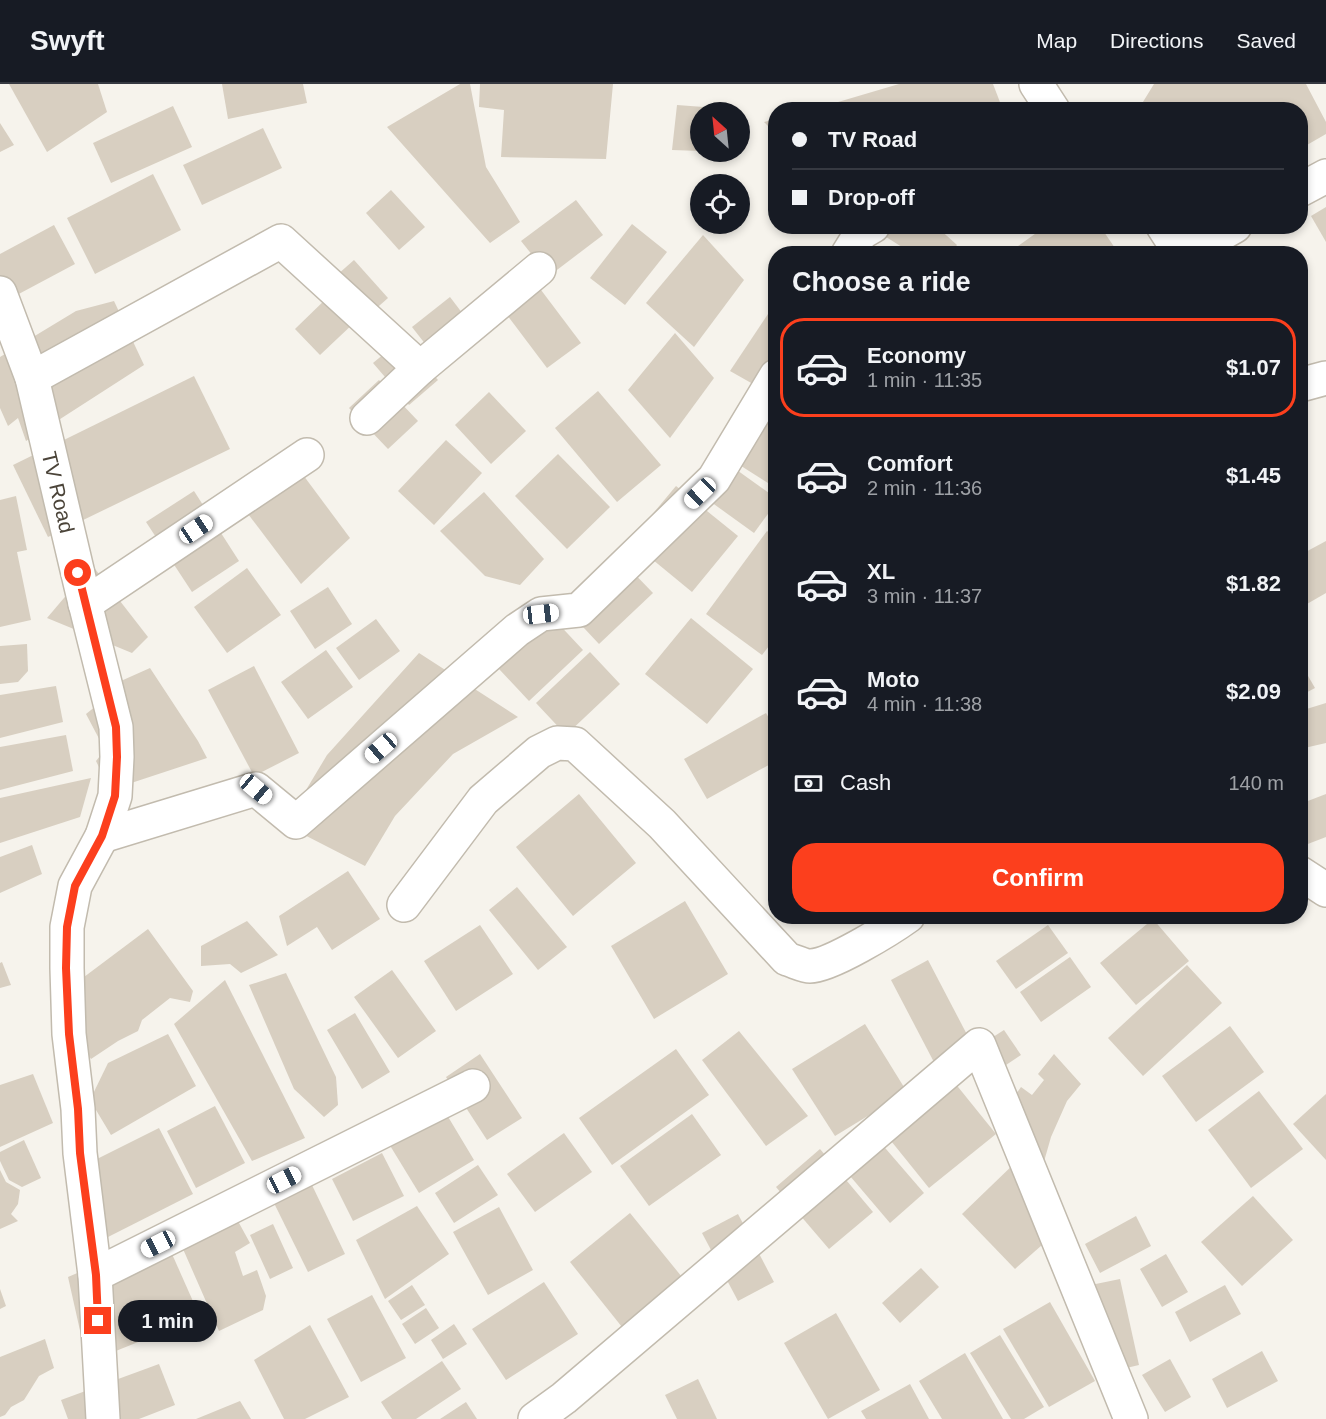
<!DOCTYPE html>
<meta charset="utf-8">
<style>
:root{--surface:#171b24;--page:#20242c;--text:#f1f3f6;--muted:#9ea1a6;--line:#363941;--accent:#fc3f1d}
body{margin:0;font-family:Arial,sans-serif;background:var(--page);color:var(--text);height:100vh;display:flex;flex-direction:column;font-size:22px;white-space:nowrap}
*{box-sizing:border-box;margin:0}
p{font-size:20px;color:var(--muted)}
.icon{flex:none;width:33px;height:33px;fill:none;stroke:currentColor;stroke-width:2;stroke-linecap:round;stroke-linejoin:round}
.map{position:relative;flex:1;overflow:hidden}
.drawer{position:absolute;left:768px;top:162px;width:540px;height:678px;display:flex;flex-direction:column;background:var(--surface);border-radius:24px;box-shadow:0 3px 9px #0003}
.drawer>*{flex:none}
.top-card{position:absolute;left:768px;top:18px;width:540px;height:132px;border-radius:24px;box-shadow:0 3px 9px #0003;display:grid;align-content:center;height:132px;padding:0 24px;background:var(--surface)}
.needle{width:39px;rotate:333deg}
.buttons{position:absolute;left:690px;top:18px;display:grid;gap:12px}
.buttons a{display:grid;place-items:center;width:60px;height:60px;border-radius:50%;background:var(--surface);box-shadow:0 3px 9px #0003;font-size:30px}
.end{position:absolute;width:27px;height:27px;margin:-14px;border:8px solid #fc3f1d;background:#fff;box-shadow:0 0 0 3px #fff}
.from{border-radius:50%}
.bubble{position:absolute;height:42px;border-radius:21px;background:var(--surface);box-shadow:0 3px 9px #0003;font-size:20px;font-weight:700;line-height:42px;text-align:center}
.car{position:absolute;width:18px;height:36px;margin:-18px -9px;border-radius:8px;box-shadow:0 0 4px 2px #0007;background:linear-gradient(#fff 24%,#345 0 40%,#fff 0 76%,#345 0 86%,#fff 0)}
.top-card b{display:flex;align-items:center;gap:21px;height:57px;font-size:22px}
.top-card b+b{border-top:2px solid var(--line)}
.top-card i{width:15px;height:15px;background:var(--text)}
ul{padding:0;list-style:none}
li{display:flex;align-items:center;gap:18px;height:99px;margin:0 12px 9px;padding:0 12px;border:3px solid transparent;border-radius:24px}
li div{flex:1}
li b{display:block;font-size:22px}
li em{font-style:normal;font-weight:700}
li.selected{border-color:var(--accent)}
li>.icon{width:54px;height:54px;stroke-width:1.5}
h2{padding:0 24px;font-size:27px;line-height:72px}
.pay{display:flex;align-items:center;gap:15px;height:66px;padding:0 24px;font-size:22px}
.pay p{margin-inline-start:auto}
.action{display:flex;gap:12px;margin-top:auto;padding:12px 24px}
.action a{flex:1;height:69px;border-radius:24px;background:var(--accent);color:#fff;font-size:24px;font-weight:700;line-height:69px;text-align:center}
header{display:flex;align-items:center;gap:36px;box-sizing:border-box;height:84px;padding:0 30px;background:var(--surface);border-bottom:2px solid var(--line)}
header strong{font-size:28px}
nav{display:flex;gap:33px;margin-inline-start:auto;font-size:21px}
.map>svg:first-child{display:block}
.building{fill:#d8cfc1}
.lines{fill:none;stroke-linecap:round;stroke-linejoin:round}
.minor-casing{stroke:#c2bbae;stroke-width:36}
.minor{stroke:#fff;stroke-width:33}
.route{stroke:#fc3f1d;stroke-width:8}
.labels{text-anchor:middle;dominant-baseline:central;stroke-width:4.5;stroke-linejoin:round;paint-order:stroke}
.street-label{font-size:21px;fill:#4b4439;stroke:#fff}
</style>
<header>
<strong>Swyft</strong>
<nav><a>Map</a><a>Directions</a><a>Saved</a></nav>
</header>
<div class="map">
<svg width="1326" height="1335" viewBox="0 0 1326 1335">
<rect width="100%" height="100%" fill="#f6f3ec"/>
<g class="building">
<polygon points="9,0 98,0 107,28 47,68"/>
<polygon points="222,0 303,0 307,19 228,35"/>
<polygon points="460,0 470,0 486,83 520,138 490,159 387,43"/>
<polygon points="480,0 613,0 606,75 501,73 504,26 479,23"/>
<polygon points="899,0 993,0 1003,26 811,26"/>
<polygon points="1154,0 1306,0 1326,38 1326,50 1300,65 1300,26 1138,26"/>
<polygon points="677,21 717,24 717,28 700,28 700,67 672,66"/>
<polygon points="173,22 192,63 111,99 93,59"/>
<polygon points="776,35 776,50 764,38"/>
<polygon points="0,39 14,61 0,68"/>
<polygon points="263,44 282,84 202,121 183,81"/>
<polygon points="153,90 181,146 95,190 67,134"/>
<polygon points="391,106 425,143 399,166 366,129"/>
<polygon points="576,116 603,151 549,192 521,157"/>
<polygon points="1326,123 1326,158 1311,132"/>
<polygon points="632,140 667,168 625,221 590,194"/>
<polygon points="54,141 75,180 0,220 0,170"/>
<polygon points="895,142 936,142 957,161 950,170 913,170 883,151"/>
<polygon points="1046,142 1100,142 1119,170 1007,170"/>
<polygon points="703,151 744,196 694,263 646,219"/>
<polygon points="354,176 388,214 362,237 328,199"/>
<polygon points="532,194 581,259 547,284 498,219"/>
<polygon points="330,211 356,237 320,271 295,245"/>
<polygon points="450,213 482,255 444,284 412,243"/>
<polygon points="114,217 144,281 26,357 18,334 8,342 0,324 0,273 76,227"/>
<polygon points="770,227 776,230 776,313 730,287"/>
<polygon points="675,249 714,294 670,354 628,306"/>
<polygon points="402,255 438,296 409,321 373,279"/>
<polygon points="194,292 230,365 48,453 13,381"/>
<polygon points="379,296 418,337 388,365 349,324"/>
<polygon points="598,307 661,381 617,418 555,344"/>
<polygon points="489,308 526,347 491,380 455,341"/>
<polygon points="764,336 776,343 776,404 738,380"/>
<polygon points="446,356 482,389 434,441 398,407"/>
<polygon points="558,370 610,423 567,465 515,412"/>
<polygon points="289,372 350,454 301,500 239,418"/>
<polygon points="734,384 776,414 776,419 754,449 711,418"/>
<polygon points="676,402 738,452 692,508 630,457"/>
<polygon points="194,407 239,477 192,508 146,438"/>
<polygon points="484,408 544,475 520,501 485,492 440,447"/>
<polygon points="16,412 27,466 17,468 31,536 0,543 0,416"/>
<polygon points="767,447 776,453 776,553 762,571 706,530"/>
<polygon points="1326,457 1326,509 1300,524 1300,471"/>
<polygon points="623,478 653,509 599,560 569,528"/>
<polygon points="92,481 148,553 132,569 47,534"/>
<polygon points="247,484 281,531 227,569 194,523"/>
<polygon points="328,503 352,540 315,565 290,527"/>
<polygon points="553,534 583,566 529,617 499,585"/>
<polygon points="691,534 753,585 707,640 645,590"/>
<polygon points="376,535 400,567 359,596 336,564"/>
<polygon points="27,560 28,587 18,598 0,600 0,562"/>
<polygon points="326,566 353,603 308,635 281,598"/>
<polygon points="590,568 620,600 566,651 536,619"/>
<polygon points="419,569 518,633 453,670 395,732 365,782 285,741 327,671"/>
<polygon points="1300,578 1315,604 1300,612"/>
<polygon points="254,582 299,669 254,692 208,606"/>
<polygon points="150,584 198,657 207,674 110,706 96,677 105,666 86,630 96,622 94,609"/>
<polygon points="56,602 63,638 0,654 0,611"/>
<polygon points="1326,619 1326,659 1300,665 1300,627"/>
<polygon points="766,629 776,646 776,677 707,715 684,675"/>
<polygon points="66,651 73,687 0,706 0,663"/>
<polygon points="91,694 80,733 0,759 0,714"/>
<polygon points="579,710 636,779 573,832 516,763"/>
<polygon points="1326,710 1326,753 1300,763 1300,720"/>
<polygon points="32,761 42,790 0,809 0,773"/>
<polygon points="348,787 380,835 332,866 317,843 287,862 279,832"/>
<polygon points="517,803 567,863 538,886 489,826"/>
<polygon points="685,817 728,890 654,935 611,862"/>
<polygon points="1153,835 1189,877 1136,921 1100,879"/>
<polygon points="247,837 278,871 241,889 230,880 201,882 201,862"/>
<polygon points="480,841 513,890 456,927 424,877"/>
<polygon points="1048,841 1068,869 1016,905 996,877"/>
<polygon points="148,845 193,907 190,918 170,914 142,936 138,947 118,957 91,975 52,917"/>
<polygon points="1070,873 1091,903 1041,938 1020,908"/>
<polygon points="928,876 973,962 936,982 891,896"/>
<polygon points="2,878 11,901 0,904 0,879"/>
<polygon points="1187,881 1222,919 1143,992 1108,954"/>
<polygon points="392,886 436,947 398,974 354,913"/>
<polygon points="286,889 336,993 338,1021 324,1033 294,1005 249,901"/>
<polygon points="225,896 305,1054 252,1077 174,940"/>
<polygon points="355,929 390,988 362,1005 327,946"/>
<polygon points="865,940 907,1008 835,1052 792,985"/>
<polygon points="1230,942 1264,988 1196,1038 1162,992"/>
<polygon points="1004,946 1021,971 985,995 968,969"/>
<polygon points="739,947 808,1032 766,1062 702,976"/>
<polygon points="168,950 196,1002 111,1051 90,1016 108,979"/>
<polygon points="676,965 709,1011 612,1081 579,1034"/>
<polygon points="480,970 522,1034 487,1056 446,993"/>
<polygon points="1054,970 1081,1000 1067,1017 1051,1053 1043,1081 999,1034 1021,1003 1032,1011 1044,996 1038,990"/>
<polygon points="946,988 996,1050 929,1104 879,1042"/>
<polygon points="33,990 53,1039 0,1063 0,1001"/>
<polygon points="1259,1007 1303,1065 1251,1104 1208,1046"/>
<polygon points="1326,1010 1326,1076 1293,1040"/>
<polygon points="441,1021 474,1076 419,1109 386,1055"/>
<polygon points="215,1022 245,1079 196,1104 167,1047"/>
<polygon points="692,1030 721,1071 649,1122 620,1082"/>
<polygon points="867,1043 924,1109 890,1139 833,1072"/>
<polygon points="159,1044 193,1110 108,1153 82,1095 89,1079"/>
<polygon points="564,1049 592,1088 535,1128 507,1090"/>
<polygon points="24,1056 41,1094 22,1103 9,1096 0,1077 0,1068"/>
<polygon points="820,1065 873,1128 829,1165 776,1103"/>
<polygon points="382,1069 404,1112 353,1137 332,1095"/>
<polygon points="1020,1074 1038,1092 1042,1161 1015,1185 962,1130"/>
<polygon points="478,1081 498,1111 454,1139 435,1109"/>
<polygon points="0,1086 6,1098 20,1106 18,1120 11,1130 18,1137 0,1145"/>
<polygon points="311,1099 345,1170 308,1188 273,1117"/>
<polygon points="1253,1112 1293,1156 1242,1202 1201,1158"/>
<polygon points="228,1119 250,1159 235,1168 243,1192 257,1186 266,1212 263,1226 219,1247 176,1149"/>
<polygon points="417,1122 449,1170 385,1215 356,1156"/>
<polygon points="499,1123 533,1186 488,1211 453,1148"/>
<polygon points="630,1129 699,1214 638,1263 570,1178"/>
<polygon points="738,1130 774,1198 738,1217 702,1149"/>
<polygon points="1136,1132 1151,1162 1100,1189 1085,1160"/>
<polygon points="273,1140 293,1184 270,1195 250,1151"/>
<polygon points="164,1152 200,1233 106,1271 81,1251 68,1193"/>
<polygon points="1166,1170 1188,1208 1162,1223 1140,1185"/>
<polygon points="921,1184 939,1203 900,1239 882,1219"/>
<polygon points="1120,1195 1139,1281 1105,1289 1086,1202"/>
<polygon points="544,1198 578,1250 506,1296 472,1245"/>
<polygon points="412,1201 425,1221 401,1236 388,1217"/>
<polygon points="1225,1201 1241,1230 1190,1258 1175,1228"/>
<polygon points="0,1205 6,1222 0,1225"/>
<polygon points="372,1211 406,1274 361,1298 327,1235"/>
<polygon points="1050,1218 1095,1297 1049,1323 1003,1245"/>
<polygon points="426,1224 439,1244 415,1260 402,1240"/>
<polygon points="836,1229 880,1306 828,1335 784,1259"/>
<polygon points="454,1240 467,1260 443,1275 431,1256"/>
<polygon points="310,1241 349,1313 305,1335 284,1335 254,1276"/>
<polygon points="1000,1251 1044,1323 1024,1335 1011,1335 970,1269"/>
<polygon points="45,1255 54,1284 39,1292 24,1316 11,1323 5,1331 0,1333 0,1273"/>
<polygon points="1262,1267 1278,1297 1227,1324 1212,1295"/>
<polygon points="965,1269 1003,1335 942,1335 919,1297"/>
<polygon points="1170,1275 1191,1313 1165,1328 1142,1291"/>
<polygon points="442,1277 461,1305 416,1335 392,1335 381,1318"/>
<polygon points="159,1280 175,1321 139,1335 68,1335 61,1316"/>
<polygon points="698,1295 717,1335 677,1335 665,1311"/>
<polygon points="910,1300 929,1335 866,1335 861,1327"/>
<polygon points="240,1317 251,1335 196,1335"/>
<polygon points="466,1318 477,1335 440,1335"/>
</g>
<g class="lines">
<g class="minor-casing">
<g id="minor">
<polyline points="1036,0 1053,26"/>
<polyline points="1300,106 1326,92"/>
<polyline points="1163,142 1181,170"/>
<polyline points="848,170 861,149 873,142"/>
<polyline points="1186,170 1235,142"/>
<path id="s1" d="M0 209 32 294 83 511 116 643 117 673 115 712 102 752 75 802 67 843V884L69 950 78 1025 80 1069 95 1191 103 1335"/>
<polyline points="32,294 281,157 420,284"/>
<polyline points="1300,301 1326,294"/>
<polyline points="367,334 420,284 539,185"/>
<polyline points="85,520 307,371"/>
<polyline points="102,752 256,705 296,738 517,546 541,530 579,526 714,395 776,292"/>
<polyline points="1300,789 1326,806"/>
<path d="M404 821 483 716 539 668 557 659 575 660 662 740 787 875C794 877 804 882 810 882 830 882 890 845 908 832"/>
<polyline points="95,1191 473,1002"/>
<polyline points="535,1335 564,1314 979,961 1131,1335"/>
</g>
</g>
<use href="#minor" class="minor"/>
</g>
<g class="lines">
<polyline class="route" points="78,489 116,643 117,673 115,712 102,752 75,802 67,843 66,884 69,950 78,1025 80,1069 96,1191 98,1237"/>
</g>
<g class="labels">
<g class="street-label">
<text stroke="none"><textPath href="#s1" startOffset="208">TV Road</textPath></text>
</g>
</g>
</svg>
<div class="buttons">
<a><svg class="needle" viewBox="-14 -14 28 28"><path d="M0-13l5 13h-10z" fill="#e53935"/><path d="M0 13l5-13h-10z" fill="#9ea1a6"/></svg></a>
<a><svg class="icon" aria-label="locate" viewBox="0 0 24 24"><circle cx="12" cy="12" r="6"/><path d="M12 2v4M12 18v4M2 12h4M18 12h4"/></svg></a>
</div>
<i class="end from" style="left:78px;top:489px"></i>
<i class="end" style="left:98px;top:1237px"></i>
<div class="bubble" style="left:118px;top:1216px;width:99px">1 min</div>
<i class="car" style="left:700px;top:409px;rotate:226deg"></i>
<i class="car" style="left:196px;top:445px;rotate:56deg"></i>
<i class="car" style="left:541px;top:530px;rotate:83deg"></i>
<i class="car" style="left:381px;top:664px;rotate:229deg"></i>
<i class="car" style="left:256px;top:705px;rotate:130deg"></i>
<i class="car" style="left:284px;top:1096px;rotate:63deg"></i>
<i class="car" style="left:158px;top:1160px;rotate:243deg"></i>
<div class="top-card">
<b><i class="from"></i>TV Road</b>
<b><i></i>Drop-off</b>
</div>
<section class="drawer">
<h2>Choose a ride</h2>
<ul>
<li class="selected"><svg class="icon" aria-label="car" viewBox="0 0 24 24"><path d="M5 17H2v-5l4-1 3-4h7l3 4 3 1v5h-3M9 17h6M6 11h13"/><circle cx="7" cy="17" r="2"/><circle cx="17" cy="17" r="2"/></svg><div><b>Economy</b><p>1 min · 11:35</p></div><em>$1.07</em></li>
<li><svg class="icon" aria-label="car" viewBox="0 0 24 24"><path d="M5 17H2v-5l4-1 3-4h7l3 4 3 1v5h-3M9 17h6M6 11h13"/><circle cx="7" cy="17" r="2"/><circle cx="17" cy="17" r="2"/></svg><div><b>Comfort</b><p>2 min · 11:36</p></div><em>$1.45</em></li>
<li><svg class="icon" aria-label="car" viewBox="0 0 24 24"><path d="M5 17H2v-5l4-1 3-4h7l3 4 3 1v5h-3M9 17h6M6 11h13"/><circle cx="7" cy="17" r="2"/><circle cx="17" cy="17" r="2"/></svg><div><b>XL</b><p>3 min · 11:37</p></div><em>$1.82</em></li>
<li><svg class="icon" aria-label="car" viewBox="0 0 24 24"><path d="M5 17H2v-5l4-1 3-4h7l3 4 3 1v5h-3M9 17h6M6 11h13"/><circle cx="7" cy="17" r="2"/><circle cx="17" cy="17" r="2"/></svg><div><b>Moto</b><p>4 min · 11:38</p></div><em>$2.09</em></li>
</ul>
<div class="pay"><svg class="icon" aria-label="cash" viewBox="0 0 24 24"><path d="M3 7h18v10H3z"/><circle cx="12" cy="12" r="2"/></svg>Cash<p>140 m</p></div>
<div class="action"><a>Confirm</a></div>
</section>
</div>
